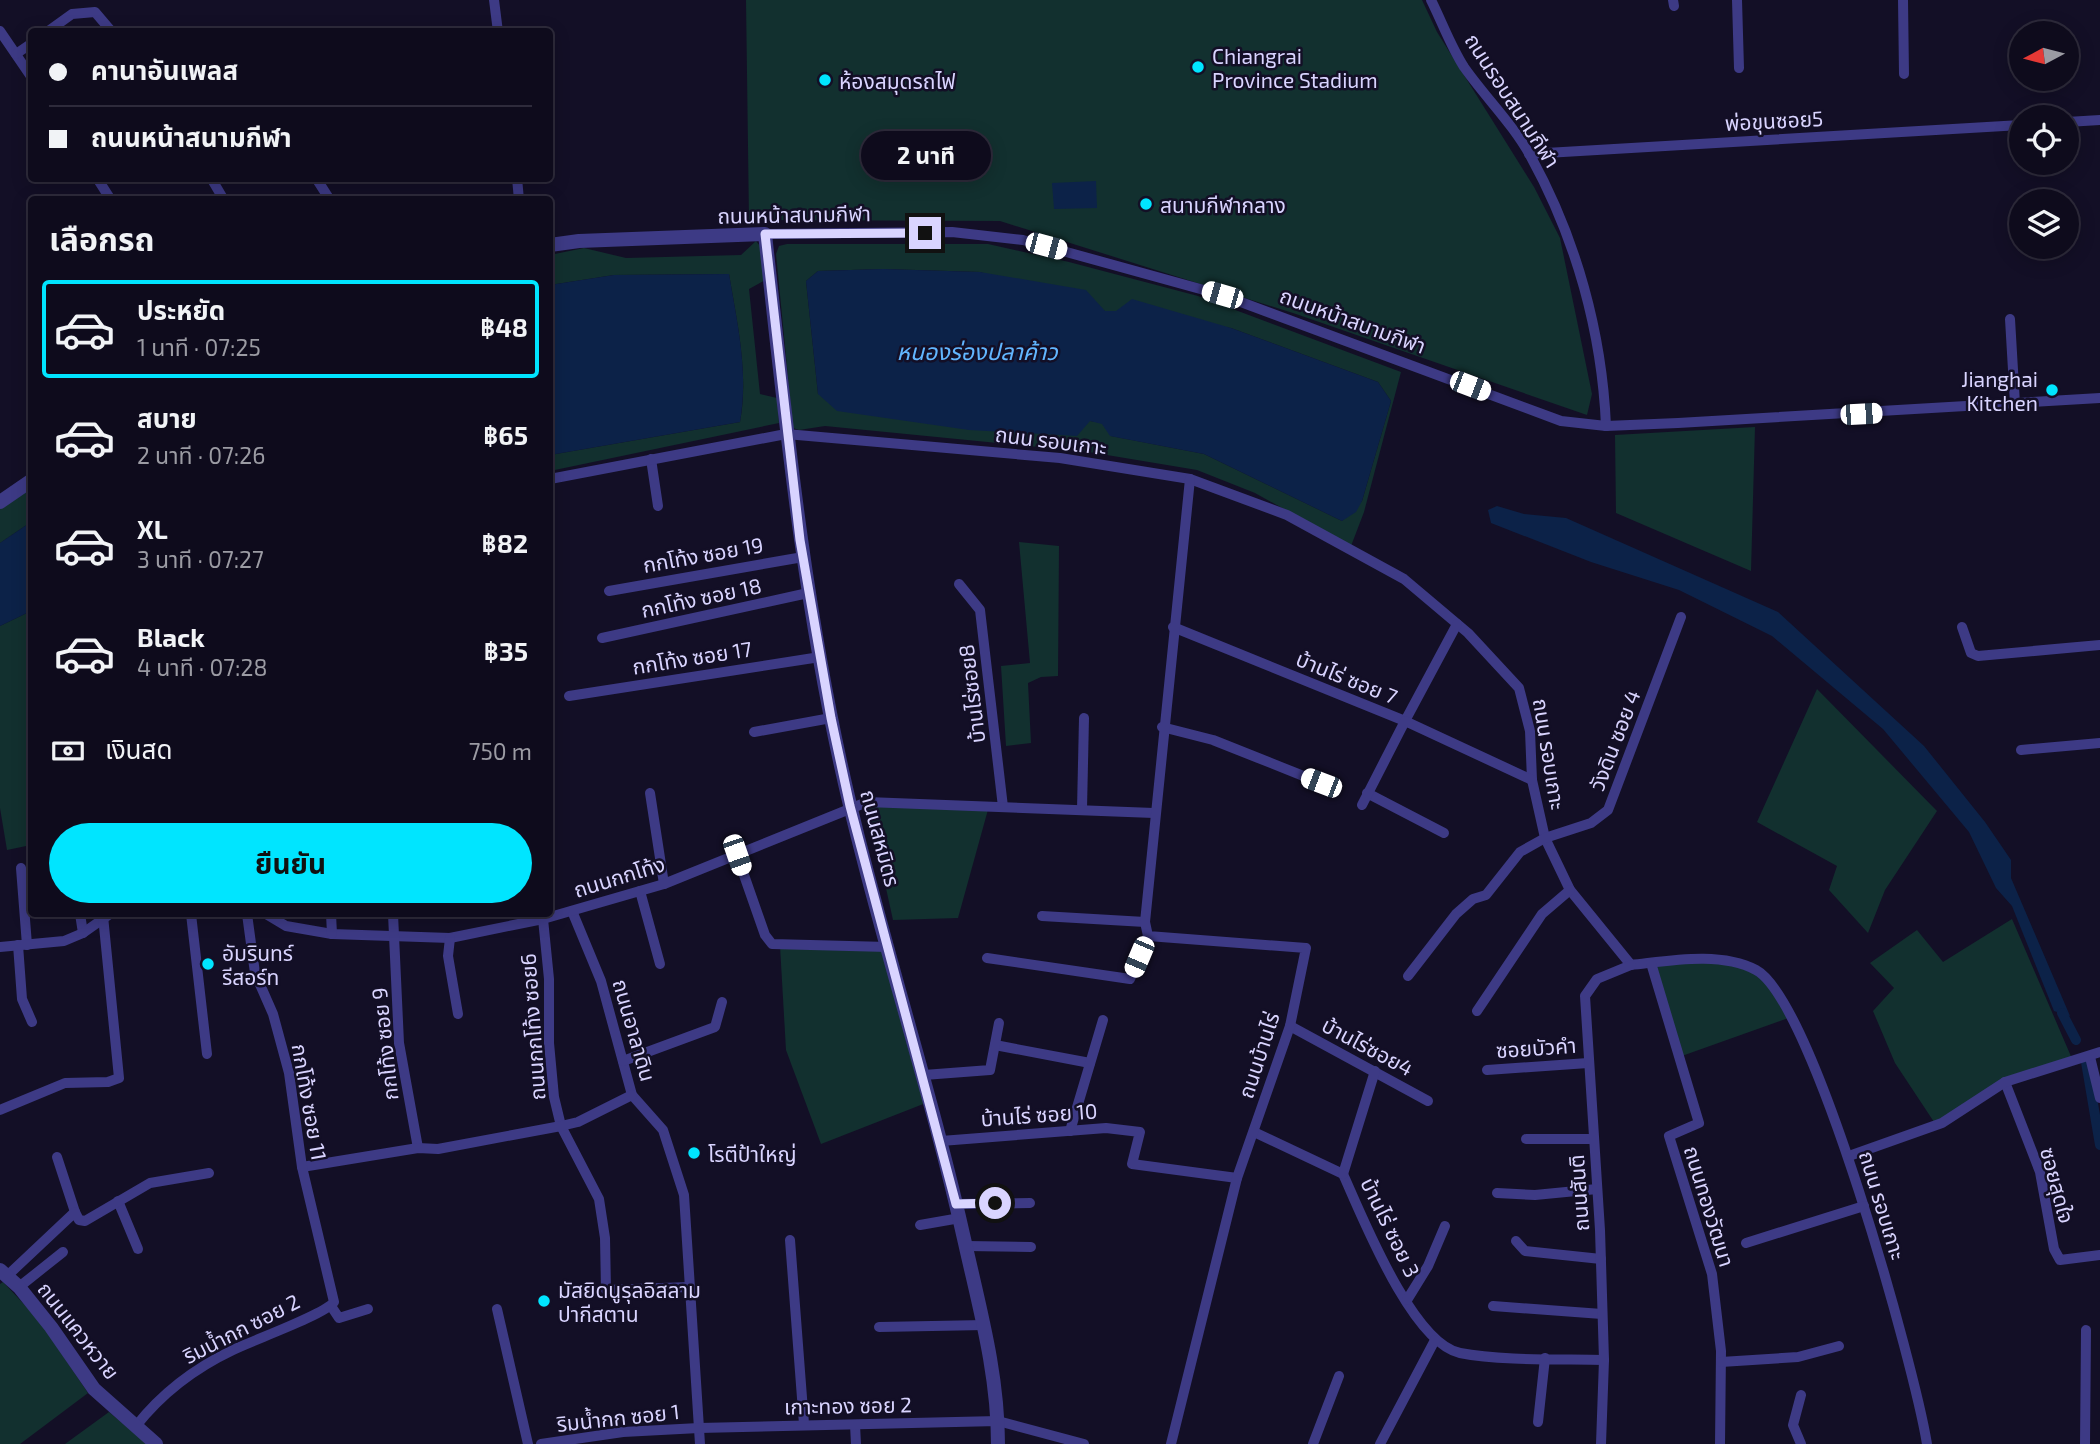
<!DOCTYPE html>
<html lang="th">
<meta charset="utf-8">
<style>
:root{--surface:#0e0b1c;--page:#171425;--text:#f1f3f6;--muted:#9b9ba3;--line:#2e2b3b;--accent:#00e5ff}
body{margin:0;font-family:"Exo 2","Noto Sans Thai",sans-serif;background:var(--page);color:var(--text);height:100vh;display:flex;flex-direction:column;font-size:26px;white-space:nowrap}
*{box-sizing:border-box;margin:0}
p{font-size:23px;color:var(--muted)}
.icon{flex:none;width:38px;height:38px;fill:none;stroke:currentColor;stroke-width:2;stroke-linecap:round;stroke-linejoin:round}
.map{position:relative;flex:1;overflow:hidden}
.details{position:absolute;left:28px;top:196px;width:525px;height:721px;display:flex;flex-direction:column;background:var(--surface);border-radius:7px;box-shadow:0 4px 18px #0003,0 0 0 2px var(--line)}
.details>*{flex:none}
.top-card{position:absolute;left:28px;top:28px;width:525px;height:154px;border-radius:7px;box-shadow:0 4px 18px #0003,0 0 0 2px var(--line);display:grid;align-content:center;height:154px;padding:0 21px;background:var(--surface)}
.needle{width:46px;rotate:263deg}
.buttons{position:absolute;left:2009px;top:21px;display:grid;gap:14px}
.buttons a{display:grid;place-items:center;width:70px;height:70px;border-radius:50%;background:var(--surface);box-shadow:0 4px 18px #0003,0 0 0 2px var(--line);font-size:35px}
.end{position:absolute;width:32px;height:32px;margin:-16px;border:9px solid #d9d4ff;background:#111;box-shadow:0 0 0 4px #111}
.from{border-radius:50%}
.bubble{position:absolute;height:49px;border-radius:24px;background:var(--surface);box-shadow:0 4px 18px #0003,0 0 0 2px var(--line);font-size:23px;font-weight:700;line-height:49px;text-align:center}
.car{position:absolute;width:21px;height:42px;margin:-21px -10px;border-radius:9px;box-shadow:0 0 5px 2px #0007;background:linear-gradient(#fff 24%,#345 0 40%,#fff 0 76%,#345 0 86%,#fff 0)}
.top-card b{display:flex;align-items:center;gap:24px;height:66px;font-size:26px}
.top-card b+b{border-top:2px solid var(--line)}
.top-card i{width:18px;height:18px;background:var(--text)}
ul{padding:0;list-style:none}
li{display:flex;align-items:center;gap:21px;height:98px;margin:0 14px 10px;padding:0 7px;border:4px solid transparent;border-radius:7px}
li div{flex:1}
li b{display:block;font-size:26px}
li em{font-style:normal;font-weight:700}
li.current{border-color:var(--accent)}
li>.icon{width:63px;height:63px;stroke-width:1.5}
h2{padding:0 21px;font-size:32px;line-height:84px}
.pay{display:flex;align-items:center;gap:18px;height:77px;padding:0 21px;font-size:26px}
.pay p{margin-inline-start:auto}
.action{display:flex;gap:14px;margin-top:auto;padding:14px 21px}
.action a{flex:1;height:80px;border-radius:42px;background:var(--accent);color:#111;font-size:28px;font-weight:700;line-height:80px;text-align:center}
.map>svg:first-child{display:block}
.green{fill:#12302f;fill-rule:evenodd}
.water{fill:#0c2248}
.lines{fill:none;stroke-linecap:round;stroke-linejoin:round}
.canal{stroke:#0c2248;stroke-width:10}
.minor{stroke:#3d3a85;stroke-width:10}
.tertiary{stroke:#3d3a85;stroke-width:14}
.route{stroke:#d9d4ff;stroke-width:9}
.poi-dot{fill:#00e5ff;stroke:#130f26;stroke-width:2.5}
.labels{text-anchor:middle;dominant-baseline:central;stroke-width:5;stroke-linejoin:round;paint-order:stroke}
.poi-label{font-size:21px;fill:#d9d4ff;stroke:#130f26;text-anchor:start}
.street-label{font-size:21px;fill:#d9d4ff;stroke:#130f26}
.water-label{font-size:23px;font-style:italic;fill:#62b6ff;stroke:#130f26}
</style>
<div class="map">
<svg width="2100" height="1444" viewBox="0 0 2100 1444">
<rect width="100%" height="100%" fill="#130f26"/>
<g class="green">
<polygon points="746,0 1422,0 1437,32 1534,187 1560,238 1592,394 1587,415 1296,314 1000,221 749,220"/>
<path d="M756 241 760 246 767 279 749 289 760 394 777 398 779 423 550 471V455L740 422C749 374 737 322 729 274L614 275 550 285V255L584 248 626 258 741 255Z"/>
<path d="M787 244H988L1069 262 1198 296 1401 372 1364 512 1351 546 1255 493 1197 470 1089 452 825 426 799 430 793 428 776 254 779 246ZM883 269 980 272 1105 311 1231 328 1378 382 1391 401 1362 501 1342 521 1204 454 1111 436 1102 423 1090 421 818 394 806 281 818 271Z"/>
<polygon points="1755,427 1751,571 1616,513 1615,435"/>
<polygon points="31,487 31,522 0,543 0,509"/>
<polygon points="1019,542 1059,546 1058,676 1041,677 1028,683 1031,743 1006,746 1001,666 1030,663"/>
<polygon points="31,611 31,845 7,850 0,808 0,626"/>
<polygon points="1817,689 1937,811 1885,890 1868,933 1829,890 1837,866 1757,822"/>
<polygon points="867,802 989,806 958,918 893,920"/>
<polygon points="2012,919 2073,1061 2004,1080 1936,1125 1895,1063 1873,1011 1894,988 1870,963 1917,930 1943,962"/>
<polygon points="780,946 888,947 931,1101 821,1144 786,1050"/>
<polygon points="1697,959 1759,971 1791,1017 1679,1057 1651,963"/>
<polygon points="3,1282 38,1319 88,1393 20,1444 0,1444 0,1284"/>
<polygon points="109,1412 147,1444 65,1444"/>
</g>
<g class="water">
<polygon points="1096,181 1097,208 1054,209 1052,183"/>
<polygon points="883,269 980,272 1086,290 1105,311 1116,311 1132,299 1231,328 1378,382 1391,401 1362,501 1356,512 1342,521 1204,454 1110,436 1102,424 1090,421 1077,436 969,430 837,411 818,394 806,281 818,271"/>
<path d="M729 274C737 322 749 373 740 422L550 455V285L614 275Z"/>
<polygon points="1497,506 1524,514 1566,518 1778,612 1924,746 1985,822 2011,860 2011,878 2070,1016 2054,1011 2012,906 1996,888 1969,832 1883,729 1772,636 1679,590 1591,562 1491,523 1488,510"/>
<polygon points="31,522 31,611 0,626 0,543"/>
</g>
<g class="lines">
<g class="canal">
<polyline points="2062,1013 2076,1040"/>
<polyline points="2086,1062 2100,1145"/>
</g>
<g class="minor">
<polyline points="494,0 498,32"/>
<path d="M1431 0C1442 22 1451 47 1464 67 1485 97 1513 124 1531 157 1576 239 1602 332 1606 426"/>
<polyline points="1673,0 1674,6"/>
<polyline points="1737,0 1739,68"/>
<polyline points="1903,0 1904,74"/>
<polyline points="0,31 32,78"/>
<polyline points="47,32 72,14 95,12 112,32"/>
<polyline points="16,54 32,43"/>
<polyline points="2067,122 2100,120"/>
<polyline points="1529,154 2021,125"/>
<polyline points="97,178 111,200"/>
<polyline points="211,178 224,200"/>
<polyline points="316,178 330,200"/>
<polyline points="517,178 519,200"/>
<polyline points="765,234 952,232 1023,240 1222,295 1561,421 1606,426 1678,423 2100,398"/>
<polyline points="2010,319 2015,404"/>
<polyline points="651,459 658,506"/>
<path d="M550 479 786 434 1060 458 1190 479 1287 515 1404 579 1468 633 1519 688 1530 731 1532 780 1545 838 1570 890 1631 965C1669 961 1720 951 1756 970 1814 1001 1915 1369 1927 1444"/>
<polyline points="959,584 980,610 1003,807"/>
<polyline points="609,591 803,557"/>
<polyline points="1173,627 1405,721 1457,624"/>
<polyline points="1962,627 1971,653 1978,656 2100,645"/>
<polyline points="602,638 808,593"/>
<polyline points="569,696 820,657"/>
<polyline points="1162,727 1213,740 1321,783"/>
<polyline points="754,732 831,718"/>
<polyline points="2021,750 2100,743"/>
<polyline points="650,793 664,884"/>
<polyline points="1367,793 1444,833"/>
<polyline points="1362,805 1405,721 1532,780"/>
<polyline points="1082,809 1084,718"/>
<polyline points="737,855 765,935 772,944 888,947"/>
<polyline points="21,868 27,945"/>
<polyline points="640,891 660,964"/>
<polyline points="572,911 601,981 632,1095 663,1130 684,1195 700,1444"/>
<polyline points="80,914 83,933"/>
<polyline points="191,914 207,1054"/>
<polyline points="266,914 286,926 332,934 450,938 543,919 664,884 867,802 1154,813"/>
<polyline points="331,914 332,934"/>
<polyline points="393,914 399,1043 418,1148"/>
<polyline points="1042,916 1145,922"/>
<polyline points="543,919 549,979 549,1043 554,1097 561,1126 599,1199 605,1238 606,1290 689,1287"/>
<polyline points="450,938 448,956 458,1014"/>
<polyline points="18,945 22,999 32,1022"/>
<polyline points="0,947 64,941 83,933 110,914"/>
<polyline points="987,958 1130,979 1148,936"/>
<polyline points="1651,963 1699,1123 1669,1136 1712,1274 1721,1351 1720,1444"/>
<polyline points="1408,976 1456,914 1473,899 1486,895 1520,852 1545,838 1591,823 1608,810 1681,617"/>
<polyline points="1477,1011 1542,914 1570,890"/>
<polyline points="1290,1026 1428,1101"/>
<polyline points="995,1045 1090,1063"/>
<polyline points="2090,1057 2100,1098"/>
<polyline points="623,1061 715,1027 722,1002"/>
<polyline points="1487,1070 1588,1063"/>
<polyline points="924,1075 990,1070 999,1023"/>
<polyline points="2005,1082 2040,1172 2054,1249 2060,1260 2100,1255"/>
<polyline points="0,1110 65,1083 108,1082 119,1078 103,916"/>
<polyline points="1070,1131 1103,1020"/>
<path d="M1254 1132 1343 1174C1362 1216 1412 1343 1460 1353 1501 1361 1561 1359 1604 1360"/>
<polyline points="1526,1139 1593,1139"/>
<polyline points="941,1141 1106,1128 1140,1132 1132,1164 1237,1178"/>
<polyline points="1849,1156 1942,1123 2005,1082 2100,1052"/>
<polyline points="57,1157 75,1212"/>
<polyline points="302,1167 418,1148 438,1149 561,1126 578,1122 632,1095"/>
<polyline points="1343,1174 1375,1071"/>
<polyline points="1497,1193 1535,1195 1597,1189"/>
<polyline points="118,1201 138,1249"/>
<polyline points="956,1204 1030,1203"/>
<polyline points="920,1225 960,1218"/>
<polyline points="790,1240 804,1424"/>
<polyline points="1516,1241 1525,1251 1601,1259"/>
<polyline points="1746,1243 1864,1206"/>
<polyline points="966,1246 1031,1247"/>
<polyline points="7,1276 75,1212 79,1220 85,1221 150,1183 209,1173"/>
<polyline points="19,1287 63,1252"/>
<polyline points="1407,1300 1428,1266 1445,1226"/>
<polyline points="331,1306 339,1318 368,1309"/>
<polyline points="1493,1306 1602,1314"/>
<polyline points="497,1309 528,1444"/>
<polyline points="879,1327 985,1325"/>
<polyline points="1721,1362 1798,1357 1839,1346"/>
<polyline points="1538,1422 1545,1358"/>
<polyline points="855,1425 856,1444"/>
<path d="M136 1426C162 1393 195 1368 233 1350 253 1340 324 1315 334 1302L302 1167 289 1073 273 1014 255 973 247 914"/>
<polyline points="541,1444 623,1432 699,1428 998,1421 1084,1444"/>
<polyline points="1171,1444 1237,1178 1290,1026 1306,948 1148,936 1145,922 1190,479"/>
<polyline points="1313,1444 1339,1376"/>
<polyline points="1380,1444 1435,1340"/>
<polyline points="1601,1444 1604,1360 1600,1230 1585,996 1597,979 1631,965"/>
<polyline points="1801,1444 1793,1425 1801,1395"/>
<polyline points="2085,1444 2086,1330"/>
</g>
<g class="tertiary">
<path d="M550 245 579 241 765 234C786 426 805 617 850 805 885 952 932 1095 965 1243 980 1310 998 1374 998 1444"/>
<polyline points="0,502 32,480"/>
<polyline points="0,1270 19,1287 51,1327 94,1389 156,1444"/>
</g>
</g>
<g class="lines">
<polyline class="route" points="925,233 765,234 800,540 831,718 850,806 956,1204 995,1203"/>
</g>
<g class="poi-dot">
<circle cx="1198" cy="67" r="7"/>
<circle cx="825" cy="80" r="7"/>
<circle cx="1146" cy="204" r="7"/>
<circle cx="2052" cy="390" r="7"/>
<circle cx="208" cy="964" r="7"/>
<circle cx="694" cy="1153" r="7"/>
<circle cx="544" cy="1301" r="7"/>
</g>
<g class="labels">
<g class="poi-label">
<text x="1212" y="55">Chiangrai<tspan x="1212" dy="24">Province Stadium</tspan></text>
<text x="839" y="80">ห้องสมุดรถไฟ</text>
<text x="1160" y="204">สนามกีฬากลาง</text>
<text x="2038" y="378" text-anchor="end">Jianghai<tspan x="2038" dy="24">Kitchen</tspan></text>
<text x="222" y="952">อัมรินทร์<tspan x="222" dy="24">รีสอร์ท</tspan></text>
<text x="708" y="1153">โรตีป้าใหญ่</text>
<text x="558" y="1289">มัสยิดนูรุลอิสลาม<tspan x="558" dy="24">ปากีสตาน</tspan></text>
</g>
<g class="street-label">
<text transform="translate(1513 100) rotate(57)">ถนนรอบสนามกีฬา</text>
<text transform="translate(1774 120) rotate(-3)">พ่อขุนซอย5</text>
<text transform="translate(794 214) rotate(-1)">ถนนหน้าสนามกีฬา</text>
<text transform="translate(1353 320) rotate(20)">ถนนหน้าสนามกีฬา</text>
<text transform="translate(1051 440) rotate(7)">ถนน รอบเกาะ</text>
<text transform="translate(703 554) rotate(-10)">กกโท้ง ซอย 19</text>
<text transform="translate(701 597) rotate(-12)">กกโท้ง ซอย 18</text>
<text transform="translate(692 657) rotate(-9)">กกโท้ง ซอย 17</text>
<text transform="translate(1347 677) rotate(22)">บ้านไร่ ซอย 7</text>
<text transform="translate(971 694) rotate(-97)">บ้านไร่ซอย8</text>
<text transform="translate(1614 740) rotate(-69)">วังดิน ซอย 4</text>
<text transform="translate(1550 754) rotate(81)">ถนน รอบเกาะ</text>
<text transform="translate(881 838) rotate(75)">ถนนสหมิตร</text>
<text transform="translate(619 876) rotate(-17)">ถนนกกโท้ง</text>
<text transform="translate(532 1027) rotate(-94)">ถนนกกโท้ง ซอย6</text>
<text transform="translate(635 1030) rotate(74)">ถนนอาลาดิน</text>
<text transform="translate(384 1044) rotate(-96)">กกโท้ง ซอย 9</text>
<text transform="translate(1368 1046) rotate(28)">บ้านไร่ซอย4</text>
<text transform="translate(1536 1047) rotate(-4)">ซอยบัวคำ</text>
<text transform="translate(1258 1055) rotate(-72)">ถนนบ้านไร่</text>
<text transform="translate(310 1102) rotate(80)">กกโท้ง ซอย 11</text>
<text transform="translate(1039 1114) rotate(-4)">บ้านไร่ ซอย 10</text>
<text transform="translate(2058 1185) rotate(75)">ซอยสุดใจ</text>
<text transform="translate(1578 1193) rotate(-94)">ถนนสันติ</text>
<text transform="translate(1883 1205) rotate(73)">ถนน รอบเกาะ</text>
<text transform="translate(1710 1206) rotate(73)">ถนนทองวัฒนา</text>
<text transform="translate(1391 1227) rotate(64)">บ้านไร่ ซอย 3</text>
<text transform="translate(241 1328) rotate(-27)">ริมน้ำกก ซอย 2</text>
<text transform="translate(79 1330) rotate(52)">ถนนแควหวาย</text>
<text transform="translate(848 1405) rotate(-1)">เกาะทอง ซอย 2</text>
<text transform="translate(618 1417) rotate(-6)">ริมน้ำกก ซอย 1</text>
</g>
<g class="water-label">
<text x="977" y="351">หนองร่องปลาค้าว</text>
</g>
</g>
</svg>
<div class="buttons">
<a><svg class="needle" viewBox="-14 -14 28 28"><path d="M0-13l5 13h-10z" fill="#e53935"/><path d="M0 13l5-13h-10z" fill="#9b9ba3"/></svg></a>
<a><svg class="icon" aria-label="locate" viewBox="0 0 24 24"><circle cx="12" cy="12" r="6"/><path d="M12 2v4M12 18v4M2 12h4M18 12h4"/></svg></a>
<a><svg class="icon" aria-label="layers" viewBox="0 0 24 24"><path d="M12 4l9 5-9 5-9-5zM3 14l9 5 9-5"/></svg></a>
</div>
<i class="end from" style="left:995px;top:1203px"></i>
<i class="end" style="left:925px;top:233px"></i>
<div class="bubble" style="left:861px;top:131px;width:130px">2 นาที</div>
<i class="car" style="left:1046px;top:246px;rotate:105deg"></i>
<i class="car" style="left:1222px;top:295px;rotate:286deg"></i>
<i class="car" style="left:1470px;top:386px;rotate:111deg"></i>
<i class="car" style="left:1861px;top:414px;rotate:87deg"></i>
<i class="car" style="left:1321px;top:783px;rotate:291deg"></i>
<i class="car" style="left:737px;top:855px;rotate:161deg"></i>
<i class="car" style="left:1139px;top:957px;rotate:203deg"></i>
<div class="top-card">
<b><i class="from"></i>คานาอันเพลส</b>
<b><i></i>ถนนหน้าสนามกีฬา</b>
</div>
<section class="details">
<h2>เลือกรถ</h2>
<ul>
<li class="current"><svg class="icon" aria-label="car" viewBox="0 0 24 24"><path d="M5 17H2v-5l4-1 3-4h7l3 4 3 1v5h-3M9 17h6M6 11h13"/><circle cx="7" cy="17" r="2"/><circle cx="17" cy="17" r="2"/></svg><div><b>ประหยัด</b><p>1 นาที · 07:25</p></div><em>฿48</em></li>
<li><svg class="icon" aria-label="car" viewBox="0 0 24 24"><path d="M5 17H2v-5l4-1 3-4h7l3 4 3 1v5h-3M9 17h6M6 11h13"/><circle cx="7" cy="17" r="2"/><circle cx="17" cy="17" r="2"/></svg><div><b>สบาย</b><p>2 นาที · 07:26</p></div><em>฿65</em></li>
<li><svg class="icon" aria-label="car" viewBox="0 0 24 24"><path d="M5 17H2v-5l4-1 3-4h7l3 4 3 1v5h-3M9 17h6M6 11h13"/><circle cx="7" cy="17" r="2"/><circle cx="17" cy="17" r="2"/></svg><div><b>XL</b><p>3 นาที · 07:27</p></div><em>฿82</em></li>
<li><svg class="icon" aria-label="car" viewBox="0 0 24 24"><path d="M5 17H2v-5l4-1 3-4h7l3 4 3 1v5h-3M9 17h6M6 11h13"/><circle cx="7" cy="17" r="2"/><circle cx="17" cy="17" r="2"/></svg><div><b>Black</b><p>4 นาที · 07:28</p></div><em>฿35</em></li>
</ul>
<div class="pay"><svg class="icon" aria-label="cash" viewBox="0 0 24 24"><path d="M3 7h18v10H3z"/><circle cx="12" cy="12" r="2"/></svg>เงินสด<p>750 m</p></div>
<div class="action"><a>ยืนยัน</a></div>
</section>
</div>
